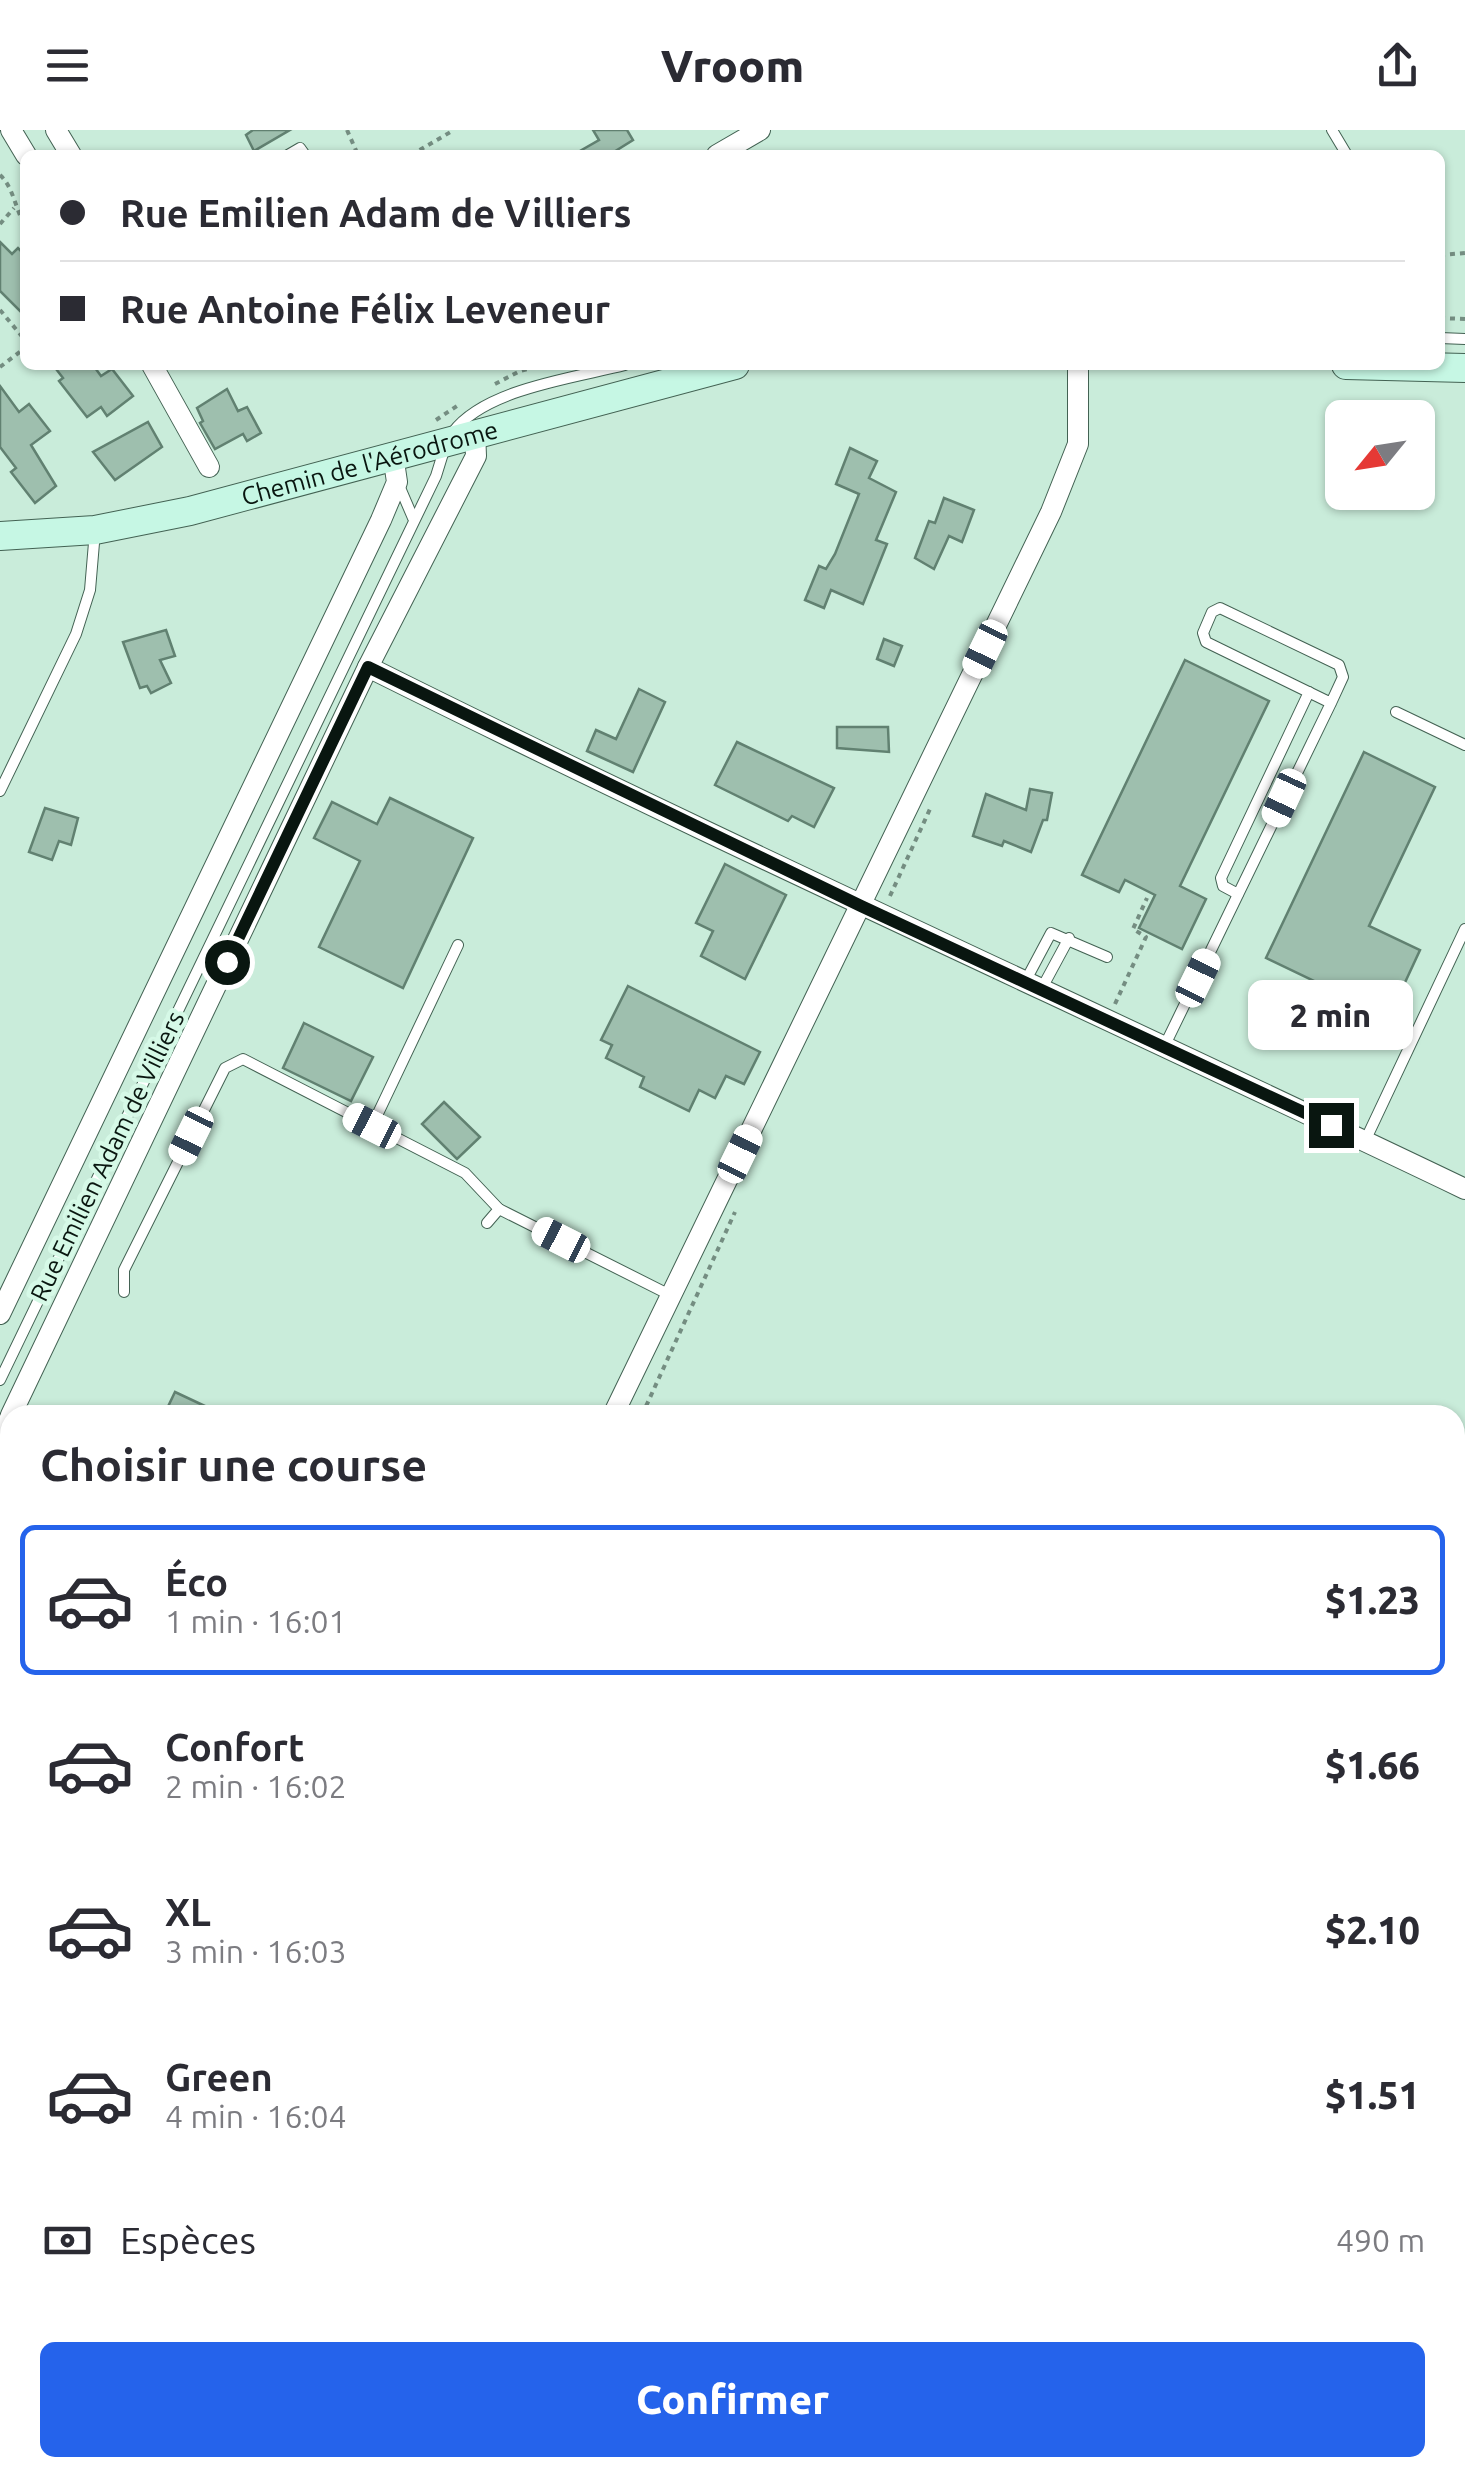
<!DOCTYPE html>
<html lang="fr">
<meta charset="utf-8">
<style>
:root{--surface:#fff;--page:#f7f7f7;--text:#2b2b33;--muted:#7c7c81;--line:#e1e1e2;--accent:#2563eb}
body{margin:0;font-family:Ubuntu,sans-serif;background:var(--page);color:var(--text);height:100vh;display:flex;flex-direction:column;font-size:38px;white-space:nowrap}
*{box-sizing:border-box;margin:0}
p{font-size:32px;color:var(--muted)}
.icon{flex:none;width:55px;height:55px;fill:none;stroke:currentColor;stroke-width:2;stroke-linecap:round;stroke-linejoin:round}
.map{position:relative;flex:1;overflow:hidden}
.sheet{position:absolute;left:0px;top:1275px;width:1465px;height:1072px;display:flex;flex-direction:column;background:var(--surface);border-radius:30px 30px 0 0;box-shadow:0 2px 8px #0004}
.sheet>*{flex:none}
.guide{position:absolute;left:20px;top:20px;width:1425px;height:220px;border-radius:15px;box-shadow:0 2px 8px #0004;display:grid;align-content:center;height:220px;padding:0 40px;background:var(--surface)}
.needle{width:65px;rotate:240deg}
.controls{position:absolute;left:1325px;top:270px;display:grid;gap:20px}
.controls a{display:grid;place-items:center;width:110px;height:110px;border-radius:15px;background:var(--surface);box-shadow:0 2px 8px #0004;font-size:50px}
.end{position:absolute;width:45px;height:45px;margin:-22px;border:12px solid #091610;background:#fff;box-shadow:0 0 0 5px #fff}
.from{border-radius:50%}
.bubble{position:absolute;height:70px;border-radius:15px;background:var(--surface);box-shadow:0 2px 8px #0004;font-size:32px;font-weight:800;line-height:70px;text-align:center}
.car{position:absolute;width:30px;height:60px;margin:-30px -15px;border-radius:12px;box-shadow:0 0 8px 2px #0007;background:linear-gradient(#fff 24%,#345 0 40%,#fff 0 76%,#345 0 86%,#fff 0)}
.guide b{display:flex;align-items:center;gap:35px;height:95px;font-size:38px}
.guide b+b{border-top:2px solid var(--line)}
.guide i{width:25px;height:25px;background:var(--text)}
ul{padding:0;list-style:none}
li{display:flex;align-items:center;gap:30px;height:150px;margin:0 20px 15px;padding:0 20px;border:5px solid transparent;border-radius:15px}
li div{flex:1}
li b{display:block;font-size:38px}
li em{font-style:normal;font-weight:800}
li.selected{border-color:var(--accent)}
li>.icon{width:90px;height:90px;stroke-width:1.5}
h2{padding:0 40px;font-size:45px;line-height:120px}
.pay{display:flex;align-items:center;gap:25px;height:110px;padding:0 40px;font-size:38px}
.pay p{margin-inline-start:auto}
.cta{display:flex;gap:20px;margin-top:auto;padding:20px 40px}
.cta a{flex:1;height:115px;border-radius:15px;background:var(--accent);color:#fff;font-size:40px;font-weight:800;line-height:115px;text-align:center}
header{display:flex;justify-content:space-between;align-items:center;height:130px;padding:0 40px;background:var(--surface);font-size:45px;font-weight:800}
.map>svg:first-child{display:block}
.building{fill:#9ebfae;stroke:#618171;stroke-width:2.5}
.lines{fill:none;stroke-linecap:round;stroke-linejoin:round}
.lane-casing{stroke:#436253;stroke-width:12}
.street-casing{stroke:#436253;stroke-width:22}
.secondary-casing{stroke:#436253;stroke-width:30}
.path{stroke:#748d81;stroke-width:4;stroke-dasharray:5 5;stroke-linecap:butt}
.lane{stroke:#fff;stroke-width:10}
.street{stroke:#fff;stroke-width:20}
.secondary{stroke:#c6f7e4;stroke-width:28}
.route{stroke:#091610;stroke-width:12}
.labels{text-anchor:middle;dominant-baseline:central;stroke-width:9;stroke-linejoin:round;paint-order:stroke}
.street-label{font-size:25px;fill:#091610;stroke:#d6f9e7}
</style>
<header><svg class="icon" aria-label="menu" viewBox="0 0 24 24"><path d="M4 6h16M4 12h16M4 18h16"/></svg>Vroom<svg class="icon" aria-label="share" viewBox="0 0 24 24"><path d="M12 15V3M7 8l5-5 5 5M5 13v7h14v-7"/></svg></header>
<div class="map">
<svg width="1465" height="2346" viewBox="0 0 1465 2346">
<rect width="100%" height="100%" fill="#c9ecda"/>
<g class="building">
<polygon points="253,0 290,0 254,21 246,5"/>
<polygon points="593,0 627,0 633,10 609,25 573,25 599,10"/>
<polygon points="0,112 12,124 18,118 25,125 25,186 0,161"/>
<polygon points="53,235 93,235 101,246 112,239 133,266 107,286 101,277 87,287 59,251 63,248"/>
<polygon points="0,256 19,282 29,274 50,301 31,315 56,356 35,373 11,342 16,338 0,317"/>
<polygon points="227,259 238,281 247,277 261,303 247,311 243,304 215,319 200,293 203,291 197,278"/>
<polygon points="148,292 162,317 115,350 93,322"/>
<polygon points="850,318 877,331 869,348 896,362 876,410 887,414 863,474 831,460 824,478 805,470 819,436 826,439 835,424 859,364 836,354"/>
<polygon points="944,368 974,380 962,412 949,406 934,439 915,428 929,391 935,393"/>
<polygon points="166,500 175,526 160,530 171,553 151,563 147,556 140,558 123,512"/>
<polygon points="884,509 902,516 894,536 877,529"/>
<polygon points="1185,530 1269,571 1180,756 1206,769 1182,819 1139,798 1155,765 1125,750 1119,762 1082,745"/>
<polygon points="639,559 665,572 633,642 587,621 596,600 616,609"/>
<polygon points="837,597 888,597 889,622 837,618"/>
<polygon points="737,612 834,658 814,697 792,686 788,691 715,655"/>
<polygon points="1364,622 1435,657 1369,796 1420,820 1389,887 1266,828"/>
<polygon points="1030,659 1052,663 1047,690 1043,690 1031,722 1004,711 1002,716 973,706 986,664 1026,680"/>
<polygon points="390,668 473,708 403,858 319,817 360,731 314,708 332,672 377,694"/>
<polygon points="45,678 78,688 71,715 59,711 52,730 29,722"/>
<polygon points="725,734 786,765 745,849 701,826 713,801 696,793"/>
<polygon points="628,856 760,922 744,954 726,946 715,968 699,960 689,981 640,957 644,947 606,928 612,915 601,910"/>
<polygon points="304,893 373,927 351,971 283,938"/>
<polygon points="444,972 480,1007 457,1029 422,994"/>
<polygon points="175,1262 224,1285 164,1285"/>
</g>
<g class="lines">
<g class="lane-casing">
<g id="lane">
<polyline points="1332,0 1347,25"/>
<polyline points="288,25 300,18 305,25"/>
<polyline points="1440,208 1465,209"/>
<path d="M453 302C485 259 574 248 625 235"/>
<polyline points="398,353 413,388"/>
<polyline points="1396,582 1465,615"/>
<polyline points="0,661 76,504 90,460 95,401"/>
<polyline points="1238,764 1223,756 1221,748 1309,562"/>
<polyline points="1026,850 1051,803 1107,827"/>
<polyline points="1042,858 1069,808"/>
<polyline points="1165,915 1331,573 1343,547 1339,535 1220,478 1212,482 1203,503 1206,512 1331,573"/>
<polyline points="372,996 458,815"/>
<polyline points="1365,1011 1465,799"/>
<polyline points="499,1079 670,1165"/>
<polyline points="124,1162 124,1140 225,938 243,929 465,1043 499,1079 487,1093"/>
<polyline points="0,1250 436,346 445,317"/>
</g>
</g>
<g class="street-casing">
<g id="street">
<polyline points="11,0 26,25"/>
<polyline points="56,0 71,25"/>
<polyline points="717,25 760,0"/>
<polyline points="152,235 209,337"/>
<path d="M368 537C731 718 1100 884 1465 1059"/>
<polyline points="0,1184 381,390 397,352 393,325"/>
<polyline points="11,1285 368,537 476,326 475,302"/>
<polyline points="613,1285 1051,382 1078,314 1078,235"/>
<polyline points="0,1309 10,1288"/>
<polyline points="0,1542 10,1547"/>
<polyline points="0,2007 10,1986"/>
<polyline points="1455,2222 1465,2227"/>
<polyline points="105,2346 109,2338"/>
<polyline points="1088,2346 1092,2338"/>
</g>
</g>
<g class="secondary-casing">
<g id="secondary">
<polyline points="1346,235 1465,238"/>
<path id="s1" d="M0 406 95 400 190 381 735 235"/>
</g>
</g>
<g class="path">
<polyline points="347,0 358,25"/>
<polyline points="411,25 454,0"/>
<path d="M0 45C14 58 15 79 25 95"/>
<polyline points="0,94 14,78"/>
<polyline points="1440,125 1465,123"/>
<polyline points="0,180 25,210"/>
<polyline points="1440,188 1465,189"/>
<polyline points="0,237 25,218"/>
<polyline points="495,254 520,241 542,235"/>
<polyline points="436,290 457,276"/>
<polyline points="890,766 930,679"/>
<polyline points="1115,874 1146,807 1133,799 1147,768"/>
<polyline points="642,1285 735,1082"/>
<polyline points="0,1344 9,1326"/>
<polyline points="0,1582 10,1586"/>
<polyline points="0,1965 10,1944"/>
<polyline points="0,2042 8,2025"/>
<polyline points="0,2340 15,2346"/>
</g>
<use href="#lane" class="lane"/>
<use href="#street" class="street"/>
<use href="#secondary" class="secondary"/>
</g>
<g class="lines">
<polyline class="route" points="227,832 368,537 861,776 1331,995"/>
</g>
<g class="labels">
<g class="street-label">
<text stroke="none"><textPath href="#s1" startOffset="378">Chemin de l'Aérodrome</textPath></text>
<text transform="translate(107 1026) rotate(-64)">Rue Emilien Adam de Villiers</text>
</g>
</g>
</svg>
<div class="controls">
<a><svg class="needle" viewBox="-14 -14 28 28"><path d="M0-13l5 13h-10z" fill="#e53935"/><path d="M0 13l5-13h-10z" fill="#7c7c81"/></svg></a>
</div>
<i class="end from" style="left:227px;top:832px"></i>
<i class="end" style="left:1331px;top:995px"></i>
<div class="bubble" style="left:1248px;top:850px;width:165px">2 min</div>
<i class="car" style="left:985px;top:519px;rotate:206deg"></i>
<i class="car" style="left:1284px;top:668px;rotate:205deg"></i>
<i class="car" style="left:1198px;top:848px;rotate:26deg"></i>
<i class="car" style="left:372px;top:996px;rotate:297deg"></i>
<i class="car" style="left:191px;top:1006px;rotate:206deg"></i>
<i class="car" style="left:740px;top:1024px;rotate:26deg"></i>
<i class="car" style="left:561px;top:1110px;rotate:297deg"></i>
<div class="guide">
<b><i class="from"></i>Rue Emilien Adam de Villiers</b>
<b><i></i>Rue Antoine Félix Leveneur</b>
</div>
<section class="sheet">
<h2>Choisir une course</h2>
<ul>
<li class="selected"><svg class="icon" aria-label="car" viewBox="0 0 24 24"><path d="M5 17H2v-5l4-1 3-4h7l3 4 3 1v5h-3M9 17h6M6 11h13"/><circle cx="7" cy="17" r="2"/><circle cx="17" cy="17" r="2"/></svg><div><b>Éco</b><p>1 min · 16:01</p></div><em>$1.23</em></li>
<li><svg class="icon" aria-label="car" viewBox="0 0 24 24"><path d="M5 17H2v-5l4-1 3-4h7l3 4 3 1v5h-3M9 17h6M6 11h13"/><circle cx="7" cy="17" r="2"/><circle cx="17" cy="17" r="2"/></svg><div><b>Confort</b><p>2 min · 16:02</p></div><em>$1.66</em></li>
<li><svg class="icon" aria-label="car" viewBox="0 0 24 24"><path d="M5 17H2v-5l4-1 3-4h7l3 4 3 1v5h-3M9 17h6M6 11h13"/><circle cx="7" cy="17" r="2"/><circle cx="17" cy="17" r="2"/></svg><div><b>XL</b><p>3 min · 16:03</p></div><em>$2.10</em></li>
<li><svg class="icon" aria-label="car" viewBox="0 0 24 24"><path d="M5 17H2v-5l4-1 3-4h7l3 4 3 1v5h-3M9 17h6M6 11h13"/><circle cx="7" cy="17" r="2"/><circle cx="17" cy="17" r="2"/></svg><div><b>Green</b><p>4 min · 16:04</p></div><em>$1.51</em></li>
</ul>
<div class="pay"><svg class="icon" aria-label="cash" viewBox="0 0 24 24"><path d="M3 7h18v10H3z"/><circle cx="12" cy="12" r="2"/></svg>Espèces<p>490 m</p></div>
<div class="cta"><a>Confirmer</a></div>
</section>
</div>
